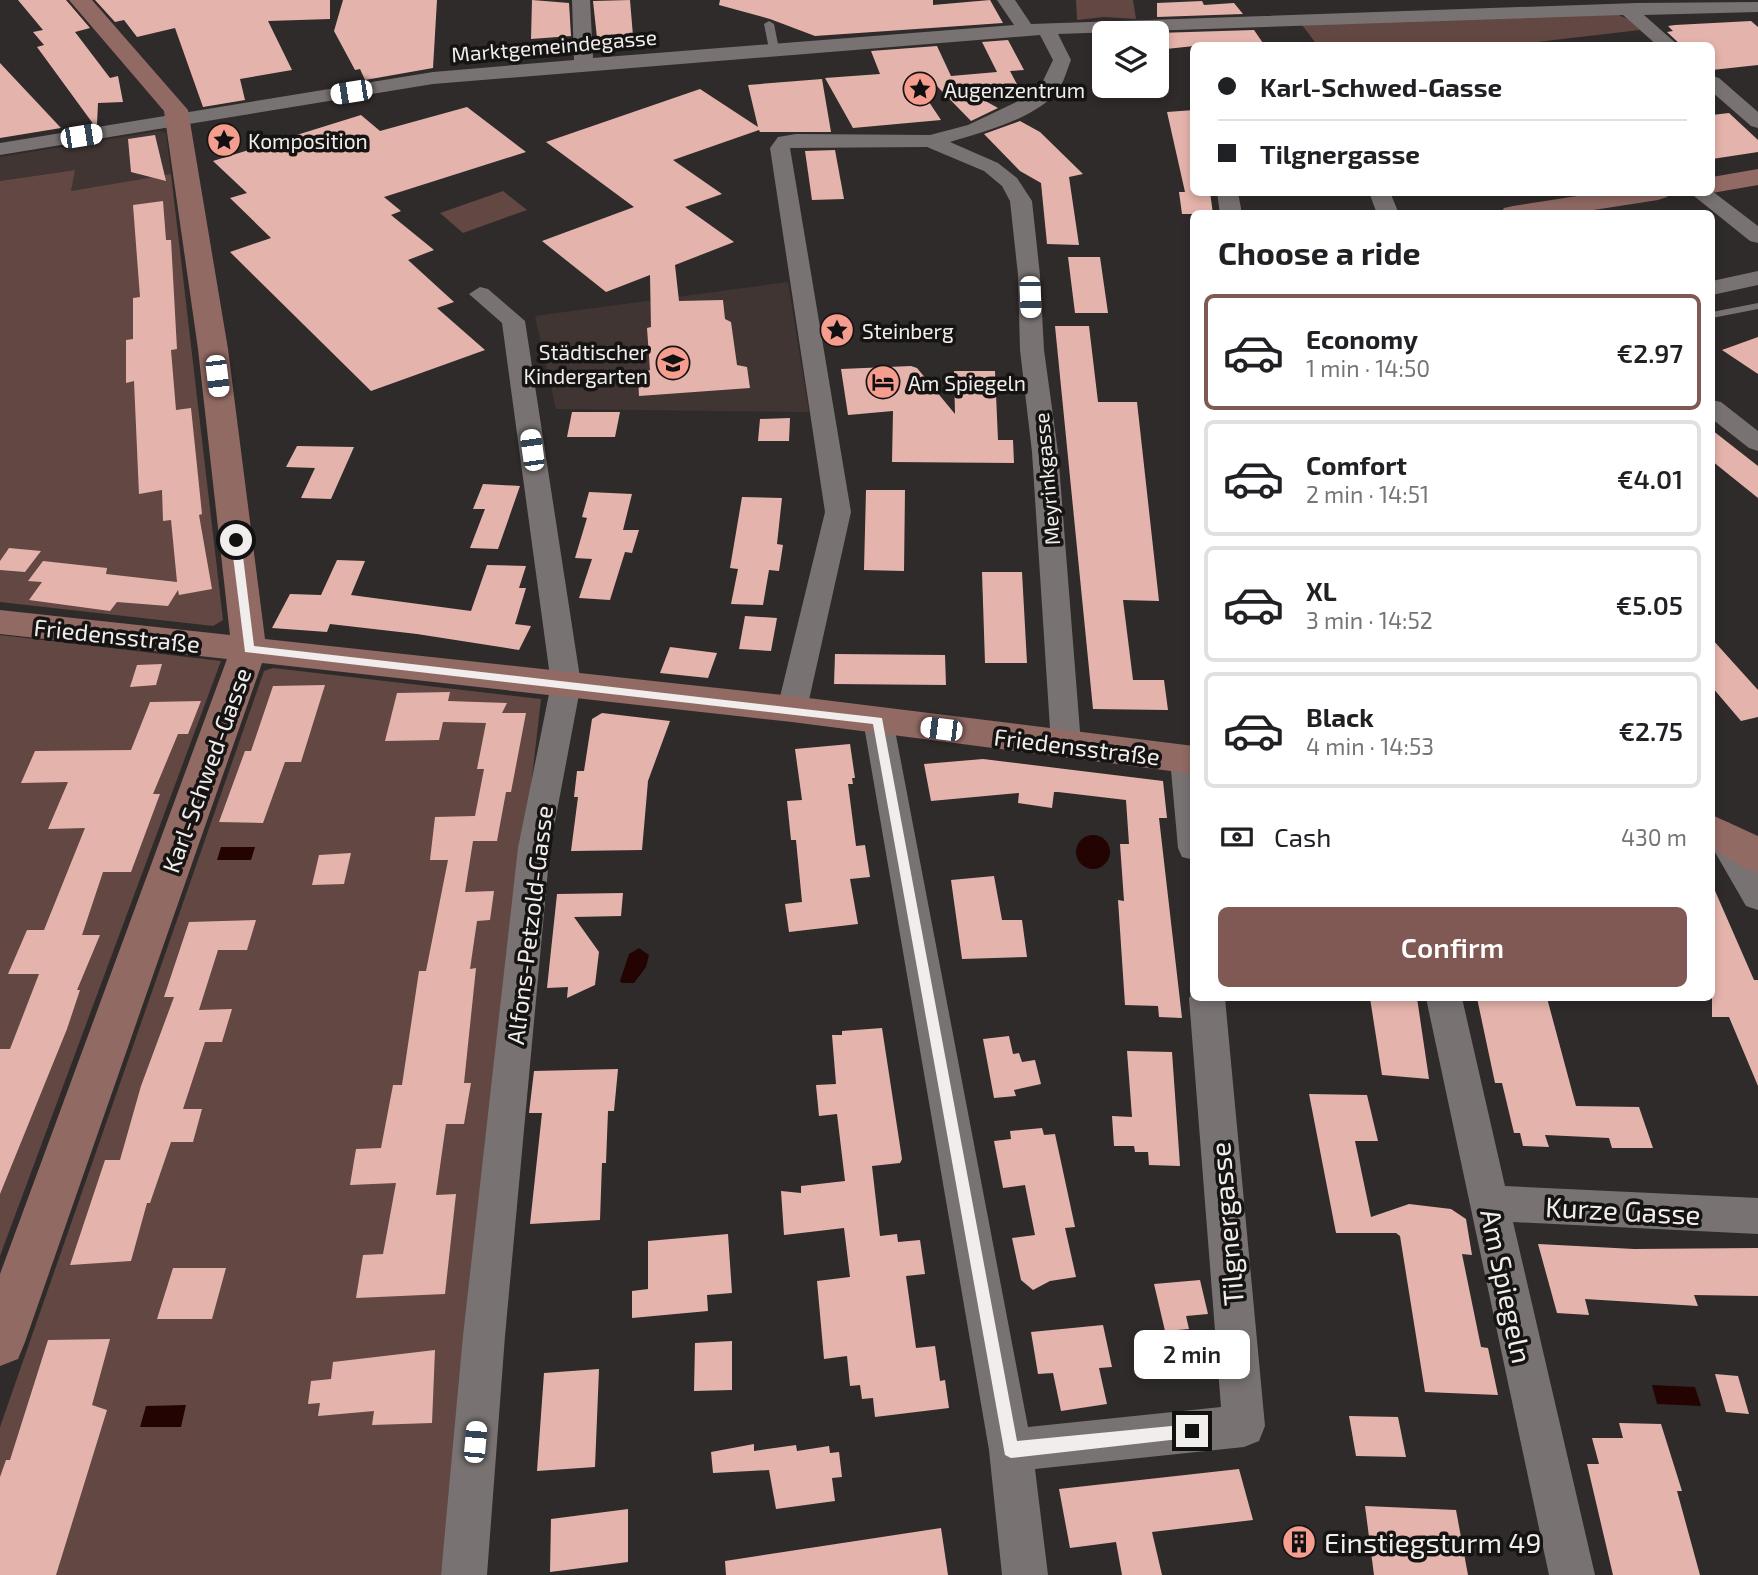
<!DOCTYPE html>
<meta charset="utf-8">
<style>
:root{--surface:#fff;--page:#f6f6f6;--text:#202124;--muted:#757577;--line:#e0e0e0;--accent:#805954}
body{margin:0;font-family:"Exo 2",sans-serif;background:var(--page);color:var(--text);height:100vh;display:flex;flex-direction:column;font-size:26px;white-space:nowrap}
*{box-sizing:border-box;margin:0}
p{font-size:23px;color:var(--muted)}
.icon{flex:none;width:38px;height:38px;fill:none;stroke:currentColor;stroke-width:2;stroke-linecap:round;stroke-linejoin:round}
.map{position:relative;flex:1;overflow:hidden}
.side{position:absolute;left:1190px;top:210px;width:525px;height:791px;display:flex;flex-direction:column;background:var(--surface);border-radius:10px;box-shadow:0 4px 10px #0003}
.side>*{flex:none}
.banner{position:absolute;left:1190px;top:42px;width:525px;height:154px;border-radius:10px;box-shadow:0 4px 10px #0003;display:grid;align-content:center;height:154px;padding:0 28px;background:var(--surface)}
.controls{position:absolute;left:1092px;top:21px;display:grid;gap:14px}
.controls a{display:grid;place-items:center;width:77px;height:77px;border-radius:10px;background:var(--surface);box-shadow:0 4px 10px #0003;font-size:35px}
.end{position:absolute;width:32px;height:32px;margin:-16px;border:9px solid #f0edec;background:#111;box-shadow:0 0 0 4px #111}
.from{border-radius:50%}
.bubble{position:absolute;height:49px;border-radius:10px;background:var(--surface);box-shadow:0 4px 10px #0003;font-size:23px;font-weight:600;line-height:49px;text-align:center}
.car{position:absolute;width:21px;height:42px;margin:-21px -10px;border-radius:9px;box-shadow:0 0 5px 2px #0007;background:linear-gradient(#fff 24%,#345 0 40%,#fff 0 76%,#345 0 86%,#fff 0)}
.banner b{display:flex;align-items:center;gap:24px;height:66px;font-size:26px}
.banner b+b{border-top:2px solid var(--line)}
.banner i{width:18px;height:18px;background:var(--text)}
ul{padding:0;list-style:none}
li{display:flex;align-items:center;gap:21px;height:116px;margin:0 14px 10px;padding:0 14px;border:4px solid var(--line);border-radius:10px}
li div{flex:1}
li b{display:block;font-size:26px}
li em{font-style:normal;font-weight:600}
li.selected{border-color:var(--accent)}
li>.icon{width:63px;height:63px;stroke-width:1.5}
h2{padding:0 28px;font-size:32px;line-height:84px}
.pay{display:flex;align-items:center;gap:18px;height:77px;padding:0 28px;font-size:26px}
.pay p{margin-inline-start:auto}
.action{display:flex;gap:14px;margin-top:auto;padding:14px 28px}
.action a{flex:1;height:80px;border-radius:10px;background:var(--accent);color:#fff;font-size:28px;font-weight:600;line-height:80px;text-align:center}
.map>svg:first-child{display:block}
.built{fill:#403533}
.green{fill:#634742}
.water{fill:#240402}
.building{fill:#e4b4ac}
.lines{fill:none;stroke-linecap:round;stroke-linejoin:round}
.lane{fill:#787372;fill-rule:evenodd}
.street{fill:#787372;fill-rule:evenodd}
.secondary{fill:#926a64;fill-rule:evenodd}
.route{fill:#f0edec}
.labels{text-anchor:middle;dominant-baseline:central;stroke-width:7;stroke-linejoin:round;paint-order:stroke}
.far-street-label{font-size:21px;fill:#f0edec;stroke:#161413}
.far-poi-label{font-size:21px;fill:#f0edec;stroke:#161413;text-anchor:start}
.street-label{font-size:24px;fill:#f0edec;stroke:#161413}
.near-street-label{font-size:28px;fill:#f0edec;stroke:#161413}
.near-poi-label{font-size:28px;fill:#f0edec;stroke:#161413;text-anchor:start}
</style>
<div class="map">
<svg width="1758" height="1575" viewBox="0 0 1758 1575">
<rect width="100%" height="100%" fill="#2f2b2a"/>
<g class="built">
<polygon points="159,131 166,133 171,174 71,191 74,170 0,181 0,157"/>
<polygon points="788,282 809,412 556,409 535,316"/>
</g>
<g class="green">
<polygon points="1076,0 1133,0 1136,19 1104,17 1077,20"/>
<polygon points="1616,14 1628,19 1640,30 1503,46 1318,46 1302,25"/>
<polygon points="75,170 71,191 171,174 223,620 213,626 0,602 0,181"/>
<polygon points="503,191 527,210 463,233 440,213"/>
<polygon points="0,635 221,661 0,1256"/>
<polygon points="273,668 541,699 441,1575 0,1575 0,1427 264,671"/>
</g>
<g class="water">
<circle cx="1093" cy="852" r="17"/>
<polygon points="221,847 255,847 251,860 217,860"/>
<polygon points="639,948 649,955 646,967 634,983 622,983 620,981 629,954"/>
<polygon points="1652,1385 1695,1387 1701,1406 1657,1404"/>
<polygon points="186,1405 181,1427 140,1427 146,1406"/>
</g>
<g class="building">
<polygon points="18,0 66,0 90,28 75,32 110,78 118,76 123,102 98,103 97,124 94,125 37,47 44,45 33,32 43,30"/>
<polygon points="95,0 330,0 330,19 268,21 292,70 240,79 245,100 203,107 175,28 137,37 124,20 115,22"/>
<polygon points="343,0 437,0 433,68 365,80 360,69 355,70 334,31"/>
<polygon points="532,0 569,3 571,36 531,39"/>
<polygon points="630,0 633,36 597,38 593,1"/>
<polygon points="720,0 933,0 933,5 990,0 1003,23 815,36 770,19 719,5"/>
<polygon points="1202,1 1204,5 1234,3 1243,14 1157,17 1157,3"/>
<polygon points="1751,21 1758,27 1758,65 1712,70 1712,46 1682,46 1667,32 1673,31 1668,26 1675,25"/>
<polygon points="1254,30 1265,46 1194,46 1157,50 1157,33"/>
<polygon points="1008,40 1024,70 1010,71 1022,94 980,98 998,108 971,121 932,81 921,90 941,120 853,128 825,78 880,74 871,51 937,46 951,76 997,72 982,42"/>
<polygon points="0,63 61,128 0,138"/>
<polygon points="822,79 831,132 760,132 759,130 673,160 722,194 685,207 734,242 675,265 679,301 723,300 725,319 731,322 737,365 747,367 750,388 639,396 638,375 650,370 647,328 651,327 650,275 606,292 542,241 634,207 546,142 700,89 758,127 748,85"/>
<polygon points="467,107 526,152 384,197 401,211 391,215 434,250 408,260 454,302 437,308 485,350 371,391 230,252 271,238 230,198 247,193 213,161 361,115 380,131"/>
<polygon points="1194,110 1194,192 1210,192 1213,214 1182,214 1179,192 1185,192 1167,112"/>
<polygon points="1729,113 1758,140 1758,152 1712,159 1712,115"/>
<polygon points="1020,121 1040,132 1083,174 1069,177 1079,245 1047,244 1041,183 1020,171 984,134"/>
<polygon points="155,135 166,181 131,172 128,139"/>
<polygon points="835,150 844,199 812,200 805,151"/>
<polygon points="163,201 166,240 171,240 177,349 171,350 176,410 191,408 202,514 199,515 212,589 179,595 178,590 168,606 117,602 110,611 29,600 42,582 28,581 43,561 107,568 106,574 177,582 171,520 163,521 162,490 139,494 134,381 126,383 126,340 133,339 133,298 140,297 133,205"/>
<polygon points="1068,257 1100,257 1108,313 1075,313"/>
<polygon points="1055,326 1089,326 1098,402 1137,402 1159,601 1123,600 1133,680 1164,680 1168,710 1093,709"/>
<polygon points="1758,337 1758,374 1722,350"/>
<polygon points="911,366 917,368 955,414 954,371 995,371 998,440 1013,440 1014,463 892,462 893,411 848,415 841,369"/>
<polygon points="572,412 620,412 615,437 567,437"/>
<polygon points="790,418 789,441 758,441 760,419"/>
<polygon points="1712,430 1758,466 1758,498 1712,461"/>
<polygon points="297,446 354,447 331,499 301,498 315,468 286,467"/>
<polygon points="483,484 520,486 498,549 470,548 485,509 473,509"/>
<polygon points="866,490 905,490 904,571 864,570"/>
<polygon points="589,492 632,494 623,530 639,530 632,553 625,552 610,600 579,598 592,559 575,558 587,518 582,517"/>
<polygon points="742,497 782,498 777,544 783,545 779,571 769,570 763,605 731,604 738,569 730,568"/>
<polygon points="9,548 41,551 25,572 0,570 0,561"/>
<polygon points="337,560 365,561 351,595 471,611 487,565 526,566 519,588 526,588 515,624 531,626 519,650 417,634 330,624 327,632 272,628 290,594 321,595"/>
<polygon points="982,572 1022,572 1027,663 985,663"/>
<polygon points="745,616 777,618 771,651 739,649"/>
<polygon points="1712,639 1758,690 1758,717 1741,721 1712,687"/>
<polygon points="670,647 717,653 708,678 660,673"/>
<polygon points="835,654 945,655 946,685 834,684"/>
<polygon points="162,664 156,685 130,687 137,665"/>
<polygon points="325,685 301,762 285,762 263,823 219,822 245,751 251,751 273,686"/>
<polygon points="450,692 448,701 507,703 502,713 526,713 511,792 506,792 497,841 473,841 465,892 494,891 490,920 477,921 470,969 476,968 464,1083 471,1083 464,1124 446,1124 436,1195 456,1194 445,1294 356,1298 363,1255 383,1254 396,1183 350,1185 356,1149 381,1148 393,1085 402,1085 419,971 426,971 448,860 430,860 435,817 475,816 484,769 477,769 486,723 443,722 439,740 385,741 397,693"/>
<polygon points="201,701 188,734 178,734 153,794 160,794 131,872 103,872 82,935 100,935 77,990 80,990 67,1029 0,1194 0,1049 10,1049 39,974 8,974 27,930 44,930 85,828 48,829 68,782 21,783 35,751 131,750 150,702"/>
<polygon points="602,713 670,721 648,781 642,850 571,851 578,797 574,797 577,771 584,771 592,719"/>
<polygon points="850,744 855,778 852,778 853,784 848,784 856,846 865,845 870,877 850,879 858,924 789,932 785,904 802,902 796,840 791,840 787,801 802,800 795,749"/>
<polygon points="983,759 1163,781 1167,818 1159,818 1182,1018 1159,1017 1158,1006 1125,1005 1118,900 1124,901 1120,844 1129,844 1126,800 1058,792 1054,792 1052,808 1018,803 1019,793 931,801 924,764"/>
<polygon points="351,853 344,884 312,885 319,855"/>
<polygon points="994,876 1002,920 1022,920 1027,957 962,959 951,880"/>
<polygon points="1712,884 1754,980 1758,980 1758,1086 1729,1017 1712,1017"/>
<polygon points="623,893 621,916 574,917 599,952 595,985 567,998 568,987 547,988 557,894"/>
<polygon points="256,920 247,950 218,950 199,1010 232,1009 222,1042 205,1042 183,1109 202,1109 193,1142 171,1142 150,1203 147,1203 131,1261 70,1265 105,1160 120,1160 141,1086 174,997 164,997 189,922"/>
<polygon points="1370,998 1417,998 1429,1079 1382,1075"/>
<polygon points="1477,998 1547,998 1576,1106 1639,1107 1653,1148 1612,1148 1609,1138 1545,1135 1549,1147 1523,1146 1520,1133 1514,1133 1502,1083 1495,1083"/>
<polygon points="882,1028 902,1159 900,1163 872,1166 880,1236 897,1234 898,1242 920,1240 925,1274 906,1276 916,1348 935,1346 940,1381 945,1380 949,1408 875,1417 873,1398 862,1399 860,1385 850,1386 847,1356 824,1359 817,1281 850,1277 844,1228 784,1235 781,1191 801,1193 801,1186 845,1181 837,1114 819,1116 816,1085 836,1084 832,1035 842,1035 842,1031"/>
<polygon points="1009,1036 1013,1054 1019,1053 1022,1062 1035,1060 1041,1084 1014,1090 1016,1096 994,1098 983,1039"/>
<polygon points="1127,1051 1172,1052 1180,1166 1149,1165 1148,1152 1135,1152 1134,1146 1114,1146 1112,1116 1132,1117"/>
<polygon points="618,1069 614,1111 608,1111 606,1163 602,1163 600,1220 530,1224 542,1113 529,1113 534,1071"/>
<polygon points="1309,1094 1367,1095 1378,1141 1355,1141 1371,1217 1409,1204 1451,1209 1466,1219 1472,1255 1462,1254 1481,1347 1488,1348 1498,1395 1425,1392 1400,1236 1396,1233 1336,1233"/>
<polygon points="1042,1128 1044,1135 1055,1134 1075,1227 1065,1228 1076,1277 1050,1281 1033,1290 1021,1280 1012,1238 1035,1235 1025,1185 1003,1188 994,1141 1011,1139 1010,1131"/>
<polygon points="728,1234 732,1293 707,1295 708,1311 632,1318 632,1291 648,1289 648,1241"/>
<polygon points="1538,1244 1634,1249 1758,1248 1758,1296 1694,1295 1698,1306 1585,1299 1589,1315 1557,1313"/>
<polygon points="173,1268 226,1268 212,1319 157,1319"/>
<polygon points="1200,1280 1208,1314 1186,1316 1189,1329 1165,1331 1154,1284"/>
<polygon points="1103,1325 1112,1367 1099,1368 1107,1404 1061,1411 1053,1373 1038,1374 1031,1332"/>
<polygon points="110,1339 92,1405 107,1410 56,1575 0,1575 0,1477 6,1460 10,1460 48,1340"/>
<polygon points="732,1341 732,1390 694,1391 695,1343"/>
<polygon points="435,1350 432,1423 372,1425 374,1411 318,1416 320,1403 308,1404 311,1381 331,1379 333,1362"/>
<polygon points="599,1369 595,1467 537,1471 544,1373"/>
<polygon points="1715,1374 1738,1376 1749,1414 1726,1412"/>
<polygon points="1349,1416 1398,1417 1406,1457 1356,1456"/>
<polygon points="1619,1423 1661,1424 1682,1491 1677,1491 1700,1575 1613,1575 1587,1464 1599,1464 1592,1438 1623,1438"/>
<polygon points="754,1444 754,1451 796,1445 797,1451 829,1446 830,1453 839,1452 842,1477 832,1478 835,1501 776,1509 769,1470 713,1473 711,1452"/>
<polygon points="1239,1469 1253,1520 1152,1532 1162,1575 1122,1575 1116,1542 1070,1548 1059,1489"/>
<polygon points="1365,1506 1456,1510 1468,1575 1374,1575"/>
<polygon points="628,1509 628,1562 550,1572 551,1519"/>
<polygon points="941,1528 948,1575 726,1575 725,1561"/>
</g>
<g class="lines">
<g class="lane">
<polygon points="769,21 774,24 779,49 774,52 769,49 764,24"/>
<polygon points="1758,303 1758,309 1712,318 1712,312"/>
</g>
<g class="street">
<path d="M572 0H590L593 58 1014 25 997 0H1015L1031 24 1637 3 1758 2V12L1644 15 1679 46H1658L1623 15 1058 34 1071 60C1067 70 1064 82 1058 90 1038 118 981 133 950 142L998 163 1017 178 1032 201 1040 275 1044 350 1058 452 1081 744 1077 752 1066 755 1055 752 1051 744 1032 452 1020 350 1018 275 1010 201 1002 186 984 171 927 147 790 148 851 512 807 709 803 717 792 720 781 717 777 709 825 512 770 148 778 137 796 134 930 135 968 125 1031 95 1041 85 1053 60 1040 35 433 84 0 155V143L433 72 574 60Z"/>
<polygon points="1712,76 1719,78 1758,112 1758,128 1751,126 1712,92"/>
<polygon points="1712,191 1758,226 1758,243 1750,241 1689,192"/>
<polygon points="1217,192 1238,192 1242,214 1220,214"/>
<polygon points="1369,192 1390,192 1399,214 1377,214"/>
<polygon points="1758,271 1758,285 1712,295 1712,281"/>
<polygon points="480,287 488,289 525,321 581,684 550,848 505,1336 487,1575 441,1575 463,1336 518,848 551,684 502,323 469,294"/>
<polygon points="1712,400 1721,402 1758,431 1758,451 1749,448 1712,419"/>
<polygon points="878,709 889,712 893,720 1028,1427 1221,1407 1189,998 1194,990 1194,998 1225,998 1265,1426 1259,1441 1244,1447 1035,1469 1048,1575 1002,1575 989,1450 863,720 867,712"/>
<polygon points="1186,748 1194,750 1194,860 1182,857 1178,848 1170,759 1175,751"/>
<polygon points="1719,820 1730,823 1758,868 1758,910 1746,906 1712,847 1712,822"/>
<polygon points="1426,998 1462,998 1505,1186 1758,1198 1758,1234 1513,1222 1595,1575 1549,1575"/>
</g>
<g class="secondary">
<polygon points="69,0 92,0 188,110 228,349 265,639 792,696 1194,746 1194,774 792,722 262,663 25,1342 18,1359 0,1366 0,1274 227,659 0,634 0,610 230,635 198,349 164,111"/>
<polygon points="1758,169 1758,185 1712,193 1711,192 1712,177"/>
<polygon points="1603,192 1671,192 1667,197 1658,200 1568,214 1500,214 1504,208 1513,206"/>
<polygon points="1712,815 1758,836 1758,872 1744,868 1712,848"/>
</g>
</g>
<polygon class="route" points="236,537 241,540 254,646 882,718 1017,1441 1192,1424 1200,1431 1197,1437 1011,1458 1005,1455 873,724 245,652 231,540"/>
<defs>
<g id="sight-disc" transform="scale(1.75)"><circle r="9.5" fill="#f59d8e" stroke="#161413"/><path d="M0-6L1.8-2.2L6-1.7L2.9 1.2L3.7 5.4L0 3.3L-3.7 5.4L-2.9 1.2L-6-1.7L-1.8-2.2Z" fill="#111"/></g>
<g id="school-disc" transform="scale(1.75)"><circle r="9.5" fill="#f59d8e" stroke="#161413"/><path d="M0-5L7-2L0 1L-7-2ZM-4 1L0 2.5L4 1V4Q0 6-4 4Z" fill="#111"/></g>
<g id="hotel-disc" transform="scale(1.75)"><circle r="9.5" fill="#f59d8e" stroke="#161413"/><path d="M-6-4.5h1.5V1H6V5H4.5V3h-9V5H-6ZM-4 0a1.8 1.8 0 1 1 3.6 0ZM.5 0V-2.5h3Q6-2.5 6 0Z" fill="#111"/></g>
<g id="building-disc" transform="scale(1.75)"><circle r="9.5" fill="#f59d8e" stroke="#161413"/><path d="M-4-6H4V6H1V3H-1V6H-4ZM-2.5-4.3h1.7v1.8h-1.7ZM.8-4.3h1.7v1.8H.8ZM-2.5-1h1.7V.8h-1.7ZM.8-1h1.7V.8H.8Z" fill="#111"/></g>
</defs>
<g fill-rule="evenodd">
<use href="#sight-disc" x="920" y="89"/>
<use href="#sight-disc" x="224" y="140"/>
<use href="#sight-disc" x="837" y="330"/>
<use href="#school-disc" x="673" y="363"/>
<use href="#hotel-disc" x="883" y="382"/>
<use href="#building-disc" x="1299" y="1542"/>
</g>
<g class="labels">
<g class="far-street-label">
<text transform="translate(554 45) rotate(-5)">Marktgemeindegasse</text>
<text transform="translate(1046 479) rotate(-95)">Meyrinkgasse</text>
</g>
<g class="far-poi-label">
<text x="944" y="89">Augenzentrum</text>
<text x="248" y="140">Komposition</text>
<text x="862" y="330">Steinberg</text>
<text x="648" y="351" text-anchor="end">Städtischer<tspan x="648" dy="24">Kindergarten</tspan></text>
<text x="908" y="382">Am Spiegeln</text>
</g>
<g class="street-label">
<text transform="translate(117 635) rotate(6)">Friedensstraße</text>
<text transform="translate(1077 746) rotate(7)">Friedensstraße</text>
<text transform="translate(206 770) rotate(-70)">Karl-Schwed-Gasse</text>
<text transform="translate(529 925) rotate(-83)">Alfons-Petzold-Gasse</text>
</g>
<g class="near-street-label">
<text transform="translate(1623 1210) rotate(3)">Kurze Gasse</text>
<text transform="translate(1226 1224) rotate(-95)">Tilgnergasse</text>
<text transform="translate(1507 1286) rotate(78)">Am Spiegeln</text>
</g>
<g class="near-poi-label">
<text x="1324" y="1542">Einstiegsturm 49</text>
</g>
</g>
</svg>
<div class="controls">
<a><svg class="icon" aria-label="layers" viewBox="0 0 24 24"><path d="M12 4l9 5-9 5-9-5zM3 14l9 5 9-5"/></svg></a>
</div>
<i class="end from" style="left:236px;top:540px"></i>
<i class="end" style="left:1192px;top:1431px"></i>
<div class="bubble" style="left:1134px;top:1330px;width:116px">2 min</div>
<i class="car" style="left:351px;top:92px;rotate:261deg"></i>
<i class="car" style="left:81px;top:136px;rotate:81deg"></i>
<i class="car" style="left:1030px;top:297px;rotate:178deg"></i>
<i class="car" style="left:217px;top:376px;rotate:173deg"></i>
<i class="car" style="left:532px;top:450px;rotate:352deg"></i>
<i class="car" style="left:941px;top:729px;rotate:277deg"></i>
<i class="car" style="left:475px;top:1442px;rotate:5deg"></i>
<div class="banner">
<b><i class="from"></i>Karl-Schwed-Gasse</b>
<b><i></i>Tilgnergasse</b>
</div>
<section class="side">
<h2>Choose a ride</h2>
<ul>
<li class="selected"><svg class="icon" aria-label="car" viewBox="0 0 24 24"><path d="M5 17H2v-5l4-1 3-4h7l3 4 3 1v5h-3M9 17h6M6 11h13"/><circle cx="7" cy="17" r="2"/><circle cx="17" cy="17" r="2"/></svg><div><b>Economy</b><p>1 min · 14:50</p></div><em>€2.97</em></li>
<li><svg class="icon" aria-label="car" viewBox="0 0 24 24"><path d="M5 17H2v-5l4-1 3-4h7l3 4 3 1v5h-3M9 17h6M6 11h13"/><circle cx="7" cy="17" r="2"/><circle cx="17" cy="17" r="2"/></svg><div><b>Comfort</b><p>2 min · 14:51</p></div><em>€4.01</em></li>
<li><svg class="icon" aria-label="car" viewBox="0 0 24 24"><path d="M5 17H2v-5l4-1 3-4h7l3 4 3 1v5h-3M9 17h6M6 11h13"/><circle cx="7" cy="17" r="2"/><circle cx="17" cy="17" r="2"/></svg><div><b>XL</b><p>3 min · 14:52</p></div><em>€5.05</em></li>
<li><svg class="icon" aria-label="car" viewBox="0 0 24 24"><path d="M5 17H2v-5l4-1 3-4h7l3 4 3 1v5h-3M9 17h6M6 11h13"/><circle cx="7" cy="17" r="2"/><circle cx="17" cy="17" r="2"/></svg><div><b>Black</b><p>4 min · 14:53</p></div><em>€2.75</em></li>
</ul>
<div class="pay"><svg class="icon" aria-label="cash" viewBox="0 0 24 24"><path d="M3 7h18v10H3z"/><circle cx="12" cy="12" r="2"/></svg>Cash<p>430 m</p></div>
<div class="action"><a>Confirm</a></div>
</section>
</div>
